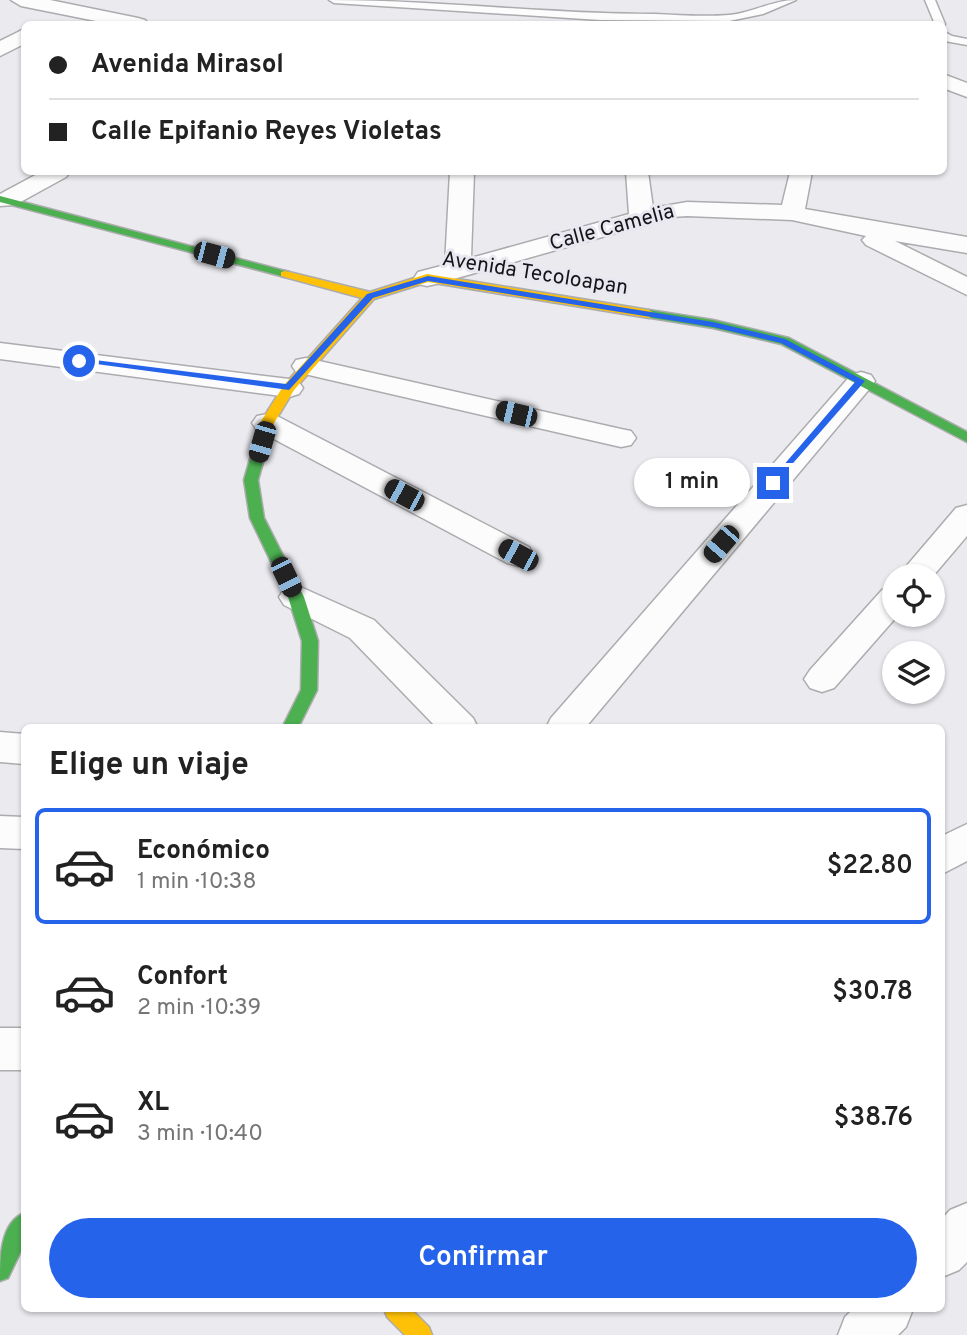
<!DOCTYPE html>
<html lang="es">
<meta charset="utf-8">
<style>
:root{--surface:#fff;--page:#f6f6f6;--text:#222;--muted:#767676;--line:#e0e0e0;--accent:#2563eb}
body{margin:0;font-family:Overpass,sans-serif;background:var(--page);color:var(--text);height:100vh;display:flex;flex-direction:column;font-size:26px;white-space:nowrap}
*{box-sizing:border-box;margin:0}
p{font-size:23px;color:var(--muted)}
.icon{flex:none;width:38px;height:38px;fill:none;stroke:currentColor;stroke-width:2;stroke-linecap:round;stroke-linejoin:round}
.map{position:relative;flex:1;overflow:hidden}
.sheet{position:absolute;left:21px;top:724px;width:924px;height:588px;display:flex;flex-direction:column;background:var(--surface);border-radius:10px;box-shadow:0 2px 5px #0004}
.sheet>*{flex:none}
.guide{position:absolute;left:21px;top:21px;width:926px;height:154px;border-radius:10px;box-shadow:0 2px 5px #0004;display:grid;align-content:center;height:154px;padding:0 28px;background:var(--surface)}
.tools{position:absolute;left:882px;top:564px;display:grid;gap:14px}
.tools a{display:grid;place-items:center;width:63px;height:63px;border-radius:50%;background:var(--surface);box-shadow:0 2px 5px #0004;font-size:35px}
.end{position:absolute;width:32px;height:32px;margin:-16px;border:9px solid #2563eb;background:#fff;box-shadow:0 0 0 4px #fff}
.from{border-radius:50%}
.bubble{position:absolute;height:49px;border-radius:24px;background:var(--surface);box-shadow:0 2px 5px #0004;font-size:23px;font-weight:600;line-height:49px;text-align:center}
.car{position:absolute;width:21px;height:42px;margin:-21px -10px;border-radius:9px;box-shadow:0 0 5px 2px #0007;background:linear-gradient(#222 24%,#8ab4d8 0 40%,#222 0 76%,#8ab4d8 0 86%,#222 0)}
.guide b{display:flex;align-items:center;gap:24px;height:66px;font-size:26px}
.guide b+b{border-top:2px solid var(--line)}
.guide i{width:18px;height:18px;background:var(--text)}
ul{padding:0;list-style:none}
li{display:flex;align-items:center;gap:21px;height:116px;margin:0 14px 10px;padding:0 14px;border:4px solid transparent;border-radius:10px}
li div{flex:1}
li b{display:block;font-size:26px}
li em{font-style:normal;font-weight:600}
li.selected{border-color:var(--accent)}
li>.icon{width:63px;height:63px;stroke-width:1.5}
h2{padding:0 28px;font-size:32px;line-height:84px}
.action{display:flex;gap:14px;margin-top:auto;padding:14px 28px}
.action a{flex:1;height:80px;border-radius:42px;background:var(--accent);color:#fff;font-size:28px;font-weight:600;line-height:80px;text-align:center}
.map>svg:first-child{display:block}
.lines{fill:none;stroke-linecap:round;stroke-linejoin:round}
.lane-casing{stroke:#acacaf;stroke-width:3}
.street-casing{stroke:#acacaf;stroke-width:3}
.fast-casing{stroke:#acacaf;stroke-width:3}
.slow-casing{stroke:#acacaf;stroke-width:3}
.lane{fill:#fcfcfd;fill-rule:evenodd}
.street{fill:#fcfcfd;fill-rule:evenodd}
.fast{fill:#4caf50;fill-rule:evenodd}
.slow{fill:#ffc107;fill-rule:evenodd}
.route{fill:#2563eb}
.labels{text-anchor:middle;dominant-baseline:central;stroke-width:6;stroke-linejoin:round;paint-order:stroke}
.far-street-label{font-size:21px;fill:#141417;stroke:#e9e8f1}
</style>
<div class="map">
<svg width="967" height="1335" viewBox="0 0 967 1335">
<rect width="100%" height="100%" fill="#eaeaef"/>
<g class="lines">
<g class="lane-casing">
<g id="lane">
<path d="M329 0C438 0 546 14 654 14 679 15 704 17 729 15 752 13 773 0 796 0L763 14 729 21 600 20 334 3Z"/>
<polygon points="925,0 935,0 945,24 944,26 935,24"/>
<polygon points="943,31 952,36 967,39 967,45 945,41"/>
</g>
</g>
<g class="street-casing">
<g id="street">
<polygon points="11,0 50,0 138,18 145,20 148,24 111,24 21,6"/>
<polygon points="24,29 24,44 0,56 0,41"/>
<polygon points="943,74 967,83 967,97 943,88"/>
<polygon points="41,172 70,172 66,177 15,205 0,206 0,194"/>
<polygon points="450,172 474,172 471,258 629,214 626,172 648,172 653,208 687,202 782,205 790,172 812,172 805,209 967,237 967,253 895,241 967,277 967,295 866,245 862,240 866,236 792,220 687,216 673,217 436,284 427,286 418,284 414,278 418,272 445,265"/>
<polygon points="0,343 289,379 299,382 303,388 299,394 289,397 0,359"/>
<polygon points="306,358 621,429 631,431 636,438 631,445 621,447 296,372 292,366 296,360"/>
<polygon points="861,372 871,375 875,381 871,387 585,728 546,728 551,718 851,375"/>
<polygon points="267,414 277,416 529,547 534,555 529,563 518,566 507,563 257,430 252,423 257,416"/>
<polygon points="967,505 967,536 933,576 898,576 956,508"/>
<polygon points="296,585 374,620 473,718 478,728 437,728 350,638 284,605 279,597 284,589"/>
<polygon points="894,586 894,614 899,614 834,688 822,692 810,688 804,679 810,670 882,590"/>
<polygon points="0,732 24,734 24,764 0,762"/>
<polygon points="0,816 24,817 24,849 0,848"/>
<polygon points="967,824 967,861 942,874 942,836"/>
<rect x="0" y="1028" width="24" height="42"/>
<polygon points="967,1203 967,1262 959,1270 942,1277 942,1219 950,1210"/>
<polygon points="853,1309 913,1309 906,1327 898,1335 838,1335 845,1317"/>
</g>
</g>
<g class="fast-casing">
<g id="fast">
<polygon points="0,196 289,272 291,274 285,277 0,202"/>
<polygon points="649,310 713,320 789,338 967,432 967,442 781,344 713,328 645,317 645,311"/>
<polygon points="259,448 266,452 258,480 264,518 304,597 318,641 317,690 298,728 282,728 301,690 302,641 288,597 250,518 244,480 252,452"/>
<path d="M24 1213V1245L8 1278 0 1281C0 1259 0 1223 24 1213Z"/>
</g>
</g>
<g class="slow-casing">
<g id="slow">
<polygon points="285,271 370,292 427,274 649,310 655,314 649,318 428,282 374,299 294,390 274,423 266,452 259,456 252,452 260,423 284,385 362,298 281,276 281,272"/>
<polygon points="384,1309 411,1309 429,1327 432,1335 405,1335 387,1317"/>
</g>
</g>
<use href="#lane" class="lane"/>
<use href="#street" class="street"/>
<use href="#fast" class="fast"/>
<use href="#slow" class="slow"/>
</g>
<polygon class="route" points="428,276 713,322 785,339 865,381 773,486 770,486 770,481 855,382 781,343 713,327 428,281 373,298 289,390 74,361 79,358 286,384 367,294"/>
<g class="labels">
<g class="far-street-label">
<text transform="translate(612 228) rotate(-15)">Calle Camelia</text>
<text transform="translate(535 274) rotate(9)">Avenida Tecoloapan</text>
</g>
</g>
</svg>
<div class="tools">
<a><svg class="icon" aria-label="locate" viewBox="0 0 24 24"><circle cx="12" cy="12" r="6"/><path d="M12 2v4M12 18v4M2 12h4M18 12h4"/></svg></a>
<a><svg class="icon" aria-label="layers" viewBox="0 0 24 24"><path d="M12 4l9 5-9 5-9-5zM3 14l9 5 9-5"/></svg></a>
</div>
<i class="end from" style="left:79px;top:361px"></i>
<i class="end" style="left:773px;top:483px"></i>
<div class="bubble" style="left:634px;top:458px;width:116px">1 min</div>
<i class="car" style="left:214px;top:255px;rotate:105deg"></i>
<i class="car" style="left:516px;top:414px;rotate:283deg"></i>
<i class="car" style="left:262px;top:442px;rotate:196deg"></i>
<i class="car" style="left:404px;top:495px;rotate:298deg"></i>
<i class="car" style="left:721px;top:544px;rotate:221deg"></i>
<i class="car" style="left:518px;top:555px;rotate:298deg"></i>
<i class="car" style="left:286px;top:577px;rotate:154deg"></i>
<div class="guide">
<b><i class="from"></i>Avenida Mirasol</b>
<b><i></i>Calle Epifanio Reyes Violetas</b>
</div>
<section class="sheet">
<h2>Elige un viaje</h2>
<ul>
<li class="selected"><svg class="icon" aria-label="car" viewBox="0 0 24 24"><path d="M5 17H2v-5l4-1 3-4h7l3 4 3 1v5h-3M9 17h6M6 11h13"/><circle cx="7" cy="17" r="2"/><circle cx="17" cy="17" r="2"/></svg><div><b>Económico</b><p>1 min · 10:38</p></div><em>$22.80</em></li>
<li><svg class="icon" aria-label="car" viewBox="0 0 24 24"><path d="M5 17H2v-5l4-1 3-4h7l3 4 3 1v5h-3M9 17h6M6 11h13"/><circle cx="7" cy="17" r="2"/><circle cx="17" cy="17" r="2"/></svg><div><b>Confort</b><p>2 min · 10:39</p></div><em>$30.78</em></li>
<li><svg class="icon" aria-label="car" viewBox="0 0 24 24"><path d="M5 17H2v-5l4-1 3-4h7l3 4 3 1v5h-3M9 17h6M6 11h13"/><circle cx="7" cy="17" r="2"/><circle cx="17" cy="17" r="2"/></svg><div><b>XL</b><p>3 min · 10:40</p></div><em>$38.76</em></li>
</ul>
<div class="action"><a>Confirmar</a></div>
</section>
</div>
